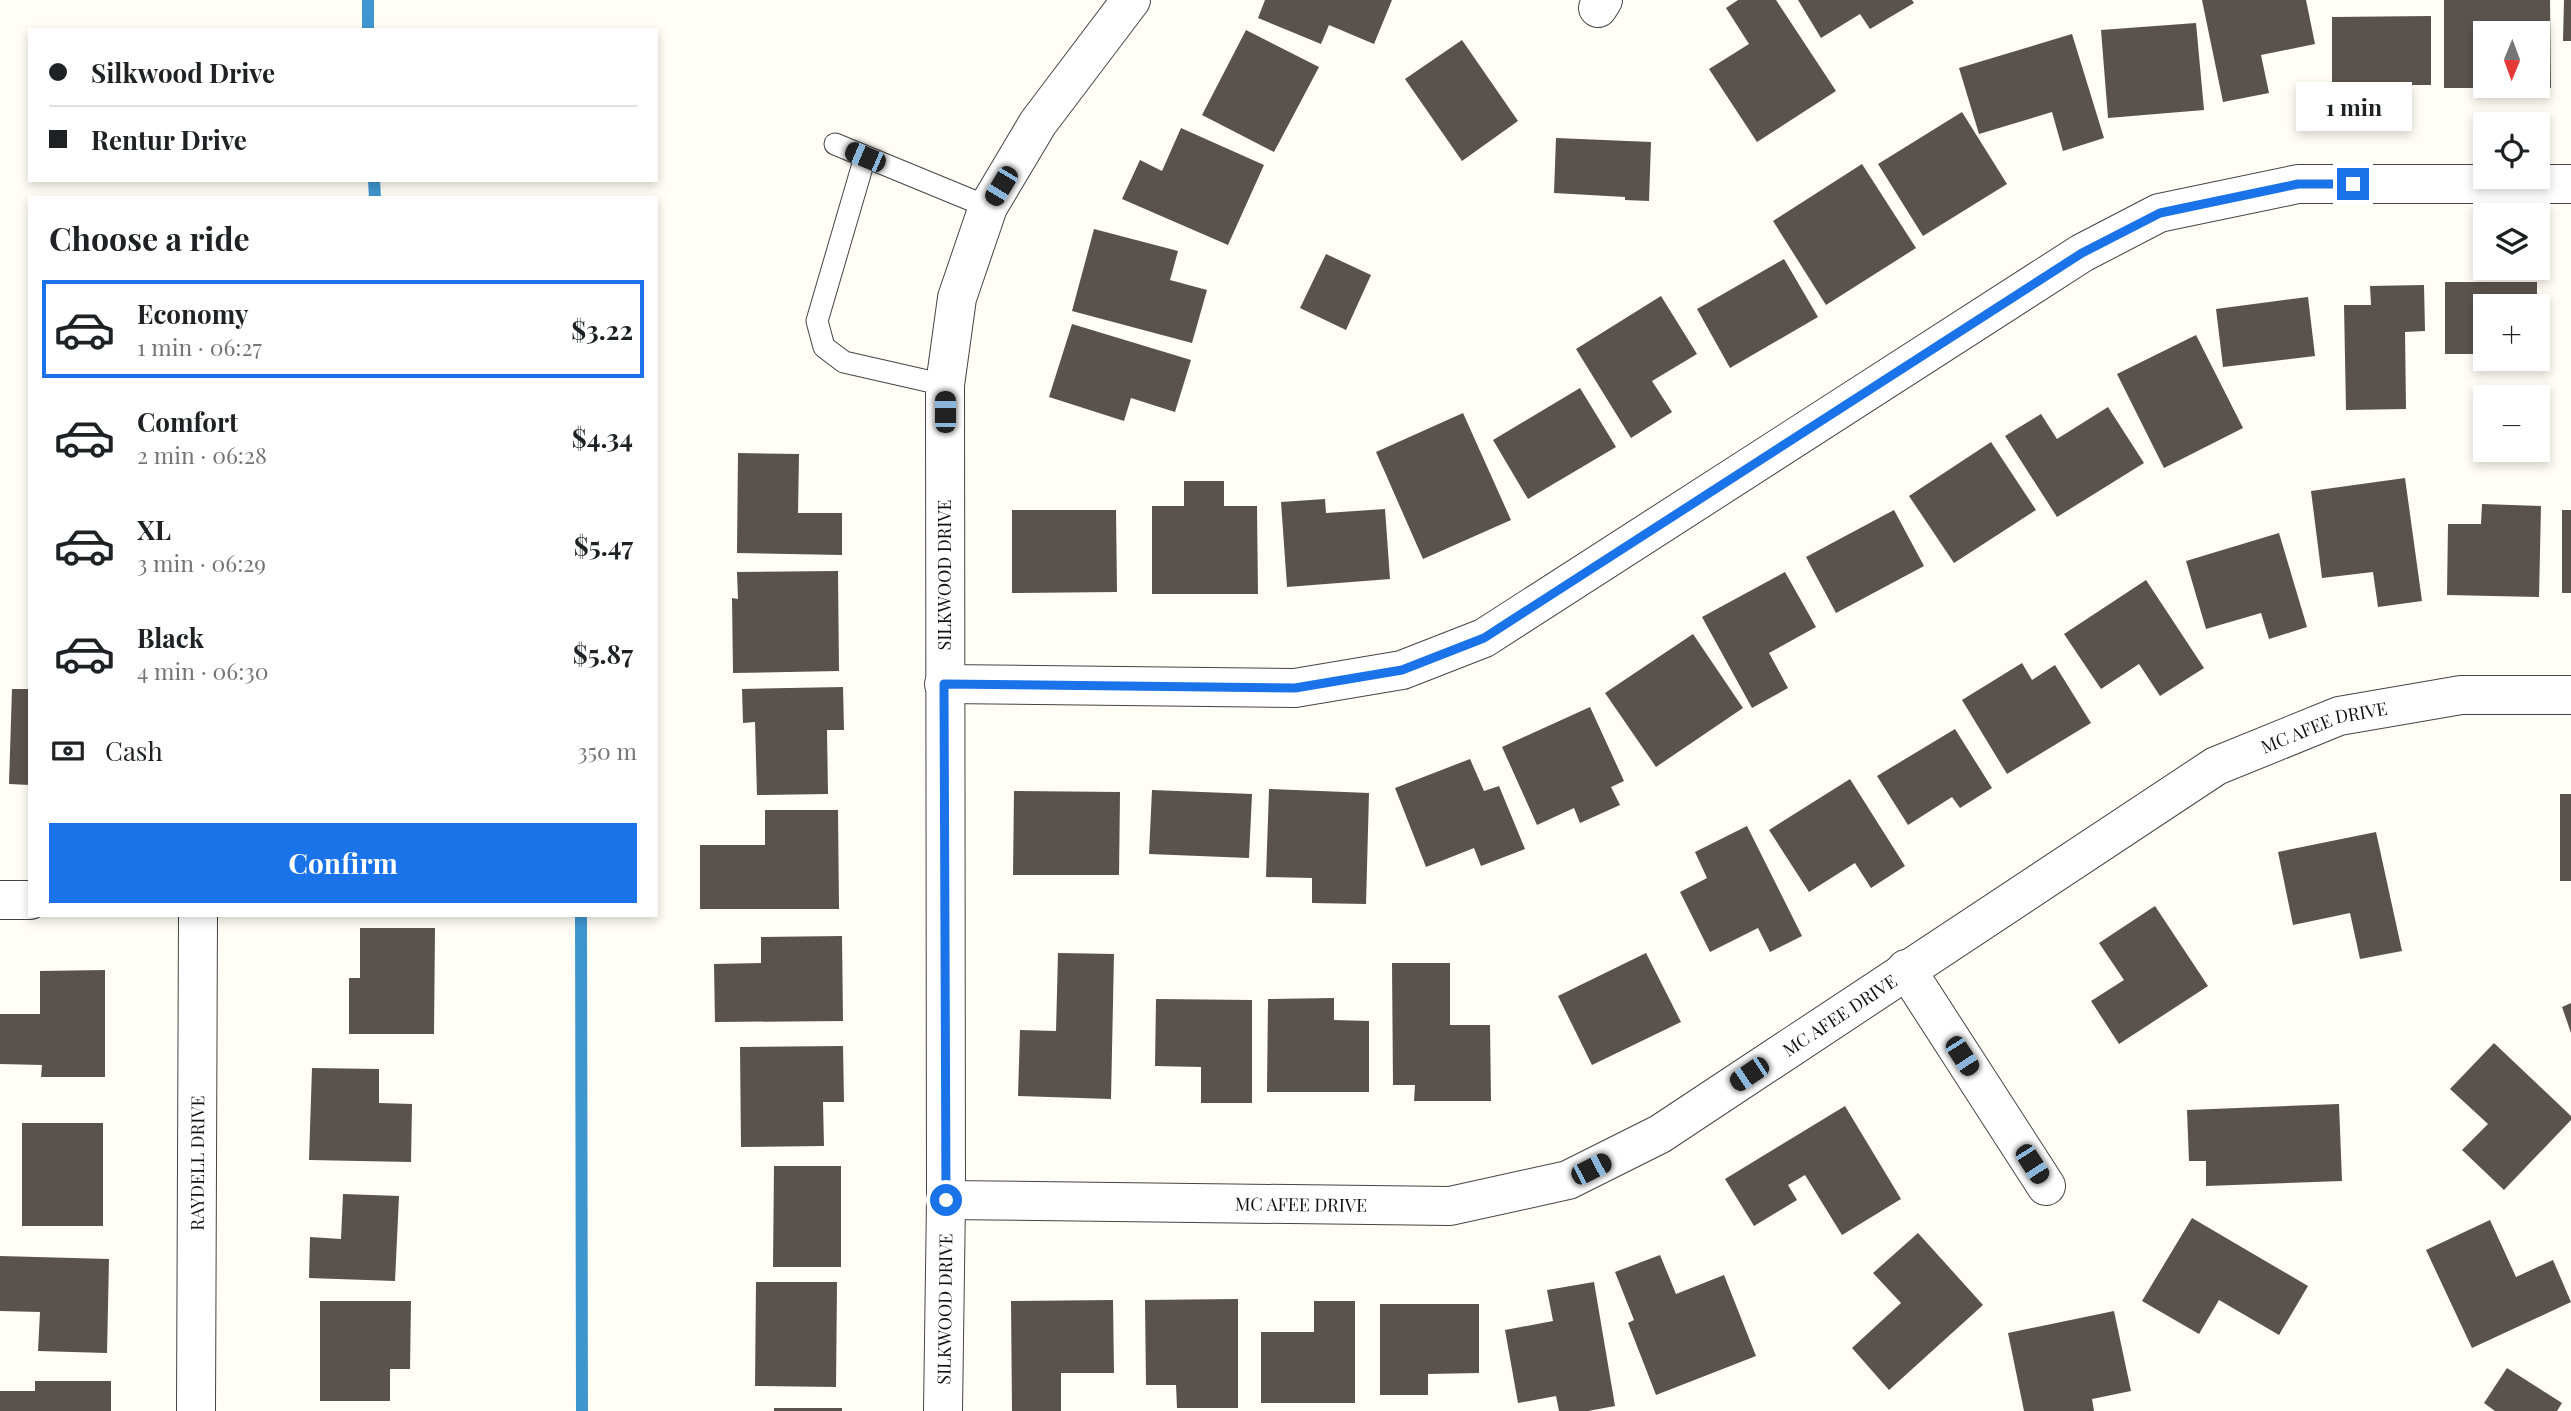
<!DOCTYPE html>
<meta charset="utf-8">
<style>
:root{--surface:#fff;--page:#f6f6f6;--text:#202124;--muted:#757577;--line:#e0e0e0;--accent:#1a73e8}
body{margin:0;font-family:"Playfair Display",serif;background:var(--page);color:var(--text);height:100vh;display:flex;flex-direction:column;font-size:26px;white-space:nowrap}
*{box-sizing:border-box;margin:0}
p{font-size:23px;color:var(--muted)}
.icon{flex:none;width:38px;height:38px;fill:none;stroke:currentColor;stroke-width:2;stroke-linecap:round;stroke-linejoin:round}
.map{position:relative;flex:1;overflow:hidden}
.side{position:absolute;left:28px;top:196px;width:630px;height:721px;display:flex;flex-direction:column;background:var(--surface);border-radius:0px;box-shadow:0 4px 10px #0003}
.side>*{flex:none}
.hud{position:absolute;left:28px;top:28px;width:630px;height:154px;border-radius:0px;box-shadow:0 4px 10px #0003;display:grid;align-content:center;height:154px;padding:0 21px;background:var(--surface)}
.needle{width:46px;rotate:181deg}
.buttons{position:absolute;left:2473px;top:21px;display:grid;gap:14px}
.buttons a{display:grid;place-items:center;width:77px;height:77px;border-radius:0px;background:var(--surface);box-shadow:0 4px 10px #0003;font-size:35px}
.end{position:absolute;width:32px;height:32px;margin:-16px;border:9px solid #1a73e8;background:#fff;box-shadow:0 0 0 4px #fff}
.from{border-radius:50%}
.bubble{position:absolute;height:49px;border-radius:0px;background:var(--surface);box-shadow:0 4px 10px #0003;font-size:23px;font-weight:700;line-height:49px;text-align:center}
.car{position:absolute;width:21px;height:42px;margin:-21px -10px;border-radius:9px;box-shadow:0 0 5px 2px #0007;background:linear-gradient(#222 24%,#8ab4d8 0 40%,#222 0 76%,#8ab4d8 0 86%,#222 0)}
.hud b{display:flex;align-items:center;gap:24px;height:66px;font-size:26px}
.hud b+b{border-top:2px solid var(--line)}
.hud i{width:18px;height:18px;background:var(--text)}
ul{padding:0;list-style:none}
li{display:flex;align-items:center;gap:21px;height:98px;margin:0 14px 10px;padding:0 7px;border:4px solid transparent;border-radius:0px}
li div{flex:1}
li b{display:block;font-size:26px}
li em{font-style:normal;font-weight:700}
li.selected{border-color:var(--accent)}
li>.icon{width:63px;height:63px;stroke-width:1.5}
h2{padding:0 21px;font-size:32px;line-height:84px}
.pay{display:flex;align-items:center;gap:18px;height:77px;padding:0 21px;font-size:26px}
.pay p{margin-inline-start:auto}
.button{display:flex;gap:14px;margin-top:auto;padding:14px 21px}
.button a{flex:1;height:80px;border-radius:0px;background:var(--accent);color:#fff;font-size:28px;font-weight:700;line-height:80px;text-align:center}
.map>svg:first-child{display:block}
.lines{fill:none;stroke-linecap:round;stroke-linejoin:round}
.stream{stroke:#3f96cf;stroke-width:12}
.building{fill:#5a524d}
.lane-casing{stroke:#444;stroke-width:23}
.street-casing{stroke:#444;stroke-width:40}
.lane{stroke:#fff;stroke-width:21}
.street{stroke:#fff;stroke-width:38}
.route{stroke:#1a73e8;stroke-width:9}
.labels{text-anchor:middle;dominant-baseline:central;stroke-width:7;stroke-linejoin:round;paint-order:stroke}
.street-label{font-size:18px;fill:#111;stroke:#fff}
</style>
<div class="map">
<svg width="2571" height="1411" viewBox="0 0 2571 1411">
<rect width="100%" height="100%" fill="#fffdf5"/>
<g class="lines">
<g class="stream">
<polyline points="368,0 368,30"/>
<polyline points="374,180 375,198"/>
<polyline points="581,915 582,1411"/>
</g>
</g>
<g class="building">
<polygon points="1265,0 1392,0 1374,44 1329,25 1321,44 1258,18"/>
<polygon points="1738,0 1776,0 1836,91 1757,142 1709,69 1749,44 1726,8"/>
<polygon points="1798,0 1912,0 1914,3 1870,29 1860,14 1821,38"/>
<polygon points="2202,0 2306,0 2315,44 2261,55 2269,93 2223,102"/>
<polygon points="2444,0 2550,0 2551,88 2538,88 2538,33 2485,33 2485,88 2444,88"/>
<polygon points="2564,0 2571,0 2571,41 2563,41"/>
<polygon points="2431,16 2431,85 2332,85 2332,17"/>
<polygon points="2196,23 2204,110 2108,118 2101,30"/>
<polygon points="1246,30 1319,67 1274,152 1202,115"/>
<polygon points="2072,34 2104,138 2063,151 2052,112 1979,134 1959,68"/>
<polygon points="1462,40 1518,121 1462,161 1405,79"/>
<polygon points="1962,112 2007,184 1923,236 1878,164"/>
<polygon points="1181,128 1264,165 1228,245 1122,199 1140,160 1162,171"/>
<polygon points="1556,138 1651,142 1649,201 1625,200 1625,197 1554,193"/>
<polygon points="1862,164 1916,248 1826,305 1773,221"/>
<polygon points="1094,229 1178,251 1170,280 1207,290 1192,343 1072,311"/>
<polygon points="1326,254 1371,275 1346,330 1300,308"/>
<polygon points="1784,259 1818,317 1730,368 1697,309"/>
<polygon points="2445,282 2537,282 2537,306 2485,306 2485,354 2445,354"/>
<polygon points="2424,285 2425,331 2405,332 2406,409 2346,410 2344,305 2371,305 2370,286"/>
<polygon points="1661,296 1697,354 1652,381 1672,412 1631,438 1576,349"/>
<polygon points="2308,297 2315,356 2223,367 2216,309"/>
<polygon points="1072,324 1191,360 1175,412 1131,398 1124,421 1049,397"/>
<polygon points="2196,335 2243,428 2164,468 2117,374"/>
<polygon points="1580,388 1616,447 1528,499 1493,440"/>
<polygon points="2108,407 2144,463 2057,517 2005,436 2041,414 2057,439"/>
<polygon points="1463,413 1511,520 1423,559 1376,452"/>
<polygon points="1991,442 2036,510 1954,563 1909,496"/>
<polygon points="738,453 799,454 798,513 842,513 842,555 737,553"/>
<polygon points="2405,478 2422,601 2378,607 2373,572 2322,578 2311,491"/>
<polygon points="1184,481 1224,481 1224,506 1257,506 1258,594 1152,594 1152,506 1184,506"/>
<polygon points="1325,499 1326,513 1385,509 1390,579 1287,587 1281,502"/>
<polygon points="2482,504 2541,506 2539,597 2447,595 2448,524 2481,524"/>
<polygon points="1012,510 1116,510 1117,592 1012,593"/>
<polygon points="1894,510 1924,566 1836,613 1806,557"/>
<rect x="2562" y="510" width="9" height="83"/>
<polygon points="2279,533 2307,627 2269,639 2261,613 2206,629 2186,561"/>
<polygon points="838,571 839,671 733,673 732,598 738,599 737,572"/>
<polygon points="1785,572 1816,627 1769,653 1788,688 1752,708 1702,617"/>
<polygon points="2146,580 2204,668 2160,696 2139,664 2101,689 2064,634"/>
<polygon points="1693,634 1743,708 1656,767 1605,693"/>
<polygon points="2022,663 2032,680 2055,665 2091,723 2007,774 1962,700"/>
<polygon points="843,687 844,730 827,730 828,794 757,795 755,722 743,723 742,689"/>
<polygon points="12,689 30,689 30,785 9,784"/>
<polygon points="1590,707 1624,781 1611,787 1620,805 1580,823 1574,808 1537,825 1502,747"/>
<polygon points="1955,729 1992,788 1960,808 1952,797 1908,825 1877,776"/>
<polygon points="1470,759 1484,791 1499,786 1525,849 1481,866 1474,848 1426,867 1395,788"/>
<polygon points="1850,779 1905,866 1871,888 1855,863 1809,892 1769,830"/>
<polygon points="1269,789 1369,793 1366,904 1312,903 1312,878 1266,877"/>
<polygon points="1152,790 1252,794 1249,858 1149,854"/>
<polygon points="1014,791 1120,792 1119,875 1013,875"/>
<rect x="2560" y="794" width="11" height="87"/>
<polygon points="765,810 838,810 839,909 700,909 700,845 765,845"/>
<polygon points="1747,826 1802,936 1770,952 1758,928 1710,952 1680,892 1707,878 1695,852"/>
<polygon points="2376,832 2402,951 2360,959 2350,913 2293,925 2278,852"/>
<polygon points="2155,906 2208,986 2119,1044 2091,1001 2124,980 2099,943"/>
<polygon points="360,928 435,928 434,1034 349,1034 349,978 360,978"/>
<polygon points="842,936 843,1021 715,1022 714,964 761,963 761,937"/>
<polygon points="1058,953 1114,954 1111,1099 1018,1096 1020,1030 1056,1031"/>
<polygon points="1646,953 1681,1022 1592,1065 1558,996"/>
<polygon points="1392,963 1450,963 1450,1025 1490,1025 1491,1101 1414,1101 1415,1085 1393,1085"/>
<polygon points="105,970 105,1077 41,1077 42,1065 0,1064 0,1014 40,1014 40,971"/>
<polygon points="1334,998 1334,1020 1369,1021 1369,1092 1267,1092 1268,999"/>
<polygon points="1156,999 1252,1000 1252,1103 1201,1103 1201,1067 1155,1066"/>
<polygon points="2571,1003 2571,1033 2562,1007"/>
<polygon points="2494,1043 2571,1116 2571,1120 2504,1190 2462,1150 2488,1124 2450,1089"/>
<polygon points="843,1046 844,1102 823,1102 824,1146 741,1147 740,1047"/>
<polygon points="312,1068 379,1069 379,1103 412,1104 411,1162 309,1160"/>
<polygon points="2339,1104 2342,1181 2206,1186 2206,1161 2189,1161 2187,1110"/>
<polygon points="1845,1106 1901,1199 1842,1235 1805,1175 1788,1185 1797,1200 1754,1226 1725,1179"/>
<rect x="22" y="1123" width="81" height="103"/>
<polygon points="774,1166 841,1166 841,1267 773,1267"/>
<polygon points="343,1194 399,1196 395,1281 309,1278 310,1237 341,1239"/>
<polygon points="2192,1218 2308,1286 2279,1335 2219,1300 2199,1334 2142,1301"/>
<polygon points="2490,1220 2516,1277 2553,1260 2571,1302 2472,1348 2426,1250"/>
<polygon points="1918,1233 1983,1305 1889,1390 1852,1348 1901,1303 1873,1273"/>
<polygon points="1660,1255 1676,1294 1724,1275 1756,1356 1656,1395 1628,1323 1634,1320 1615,1272"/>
<polygon points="0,1256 109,1259 107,1353 38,1351 40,1312 0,1311"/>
<polygon points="756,1282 837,1282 836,1387 755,1386"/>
<polygon points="1594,1282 1615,1406 1588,1411 1559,1411 1556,1396 1518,1403 1505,1330 1553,1321 1547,1290"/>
<polygon points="1238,1299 1238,1408 1177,1408 1176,1385 1146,1385 1145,1300"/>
<polygon points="1113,1300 1114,1373 1061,1373 1061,1411 1012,1411 1011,1301"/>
<polygon points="320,1301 411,1301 410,1369 390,1369 390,1401 320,1401"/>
<polygon points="1314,1301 1355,1301 1355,1403 1261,1403 1261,1332 1314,1332"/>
<polygon points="1380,1304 1479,1304 1479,1373 1428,1374 1428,1395 1380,1395"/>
<polygon points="2114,1311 2131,1391 2092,1399 2094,1411 2024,1411 2008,1333"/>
<polygon points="2507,1368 2562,1403 2557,1411 2495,1411 2484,1403"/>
<polygon points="35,1381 111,1381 111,1411 0,1411 0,1391 35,1391"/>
<rect x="774" y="1408" width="68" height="3"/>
</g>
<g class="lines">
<g class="lane-casing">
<g id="lane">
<polyline points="835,144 988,207"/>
<polyline points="865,157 817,321 824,347 844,362 945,385"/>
</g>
</g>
<g class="street-casing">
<g id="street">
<polyline points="1598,8 1603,0"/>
<polyline points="944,684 1295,688 1402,670 1484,638 2082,253 2159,213 2298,184 2571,184"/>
<polyline points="0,900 30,900"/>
<polyline points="1906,969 2046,1186"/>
<path id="s1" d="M946 1200 1450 1206 1568 1180 1660 1134 2216 766 2339 716 2461 695H2571"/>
<path id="s2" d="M196 1411 198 915"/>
<path id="s3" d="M943 1411 946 1200 945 385 957 298 988 207 1038 123 1131 0"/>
</g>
</g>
<use href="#lane" class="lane"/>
<use href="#street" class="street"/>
</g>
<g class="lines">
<polyline class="route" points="946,1200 944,684 1295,688 1402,670 1484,638 2082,253 2160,213 2298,184 2353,184"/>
</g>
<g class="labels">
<g class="street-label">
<text transform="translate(944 575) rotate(-90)">SILKWOOD DRIVE</text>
<text stroke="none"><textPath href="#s1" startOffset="1510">MC AFEE DRIVE</textPath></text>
<text stroke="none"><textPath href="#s1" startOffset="943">MC AFEE DRIVE</textPath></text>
<text stroke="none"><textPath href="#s2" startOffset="248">RAYDELL DRIVE</textPath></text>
<text stroke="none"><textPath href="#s1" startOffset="355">MC AFEE DRIVE</textPath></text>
<text stroke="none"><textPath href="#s3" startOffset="102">SILKWOOD DRIVE</textPath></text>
</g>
</g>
</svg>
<div class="buttons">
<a><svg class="needle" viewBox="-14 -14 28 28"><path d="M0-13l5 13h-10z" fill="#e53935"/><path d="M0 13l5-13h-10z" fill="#757577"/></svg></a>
<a><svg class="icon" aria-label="locate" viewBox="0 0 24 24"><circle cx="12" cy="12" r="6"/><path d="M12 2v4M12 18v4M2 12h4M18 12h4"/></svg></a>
<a><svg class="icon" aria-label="layers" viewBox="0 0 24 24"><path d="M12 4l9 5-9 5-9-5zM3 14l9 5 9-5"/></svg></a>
<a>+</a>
<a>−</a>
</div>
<i class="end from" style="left:946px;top:1200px"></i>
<i class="end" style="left:2353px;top:184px"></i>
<div class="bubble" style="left:2296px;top:82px;width:116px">1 min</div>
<i class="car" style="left:865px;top:157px;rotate:293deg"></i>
<i class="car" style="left:1001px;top:186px;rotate:211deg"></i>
<i class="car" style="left:945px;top:412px;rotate:0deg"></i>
<i class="car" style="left:1962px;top:1056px;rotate:147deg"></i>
<i class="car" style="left:1749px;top:1074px;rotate:236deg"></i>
<i class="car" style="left:2032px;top:1164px;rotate:147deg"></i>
<i class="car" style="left:1591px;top:1169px;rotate:63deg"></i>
<div class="hud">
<b><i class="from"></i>Silkwood Drive</b>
<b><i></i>Rentur Drive</b>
</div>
<section class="side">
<h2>Choose a ride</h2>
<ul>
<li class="selected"><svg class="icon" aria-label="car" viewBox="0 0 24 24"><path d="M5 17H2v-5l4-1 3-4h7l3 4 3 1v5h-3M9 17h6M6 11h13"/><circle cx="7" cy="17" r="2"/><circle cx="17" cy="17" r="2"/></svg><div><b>Economy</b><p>1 min · 06:27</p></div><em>$3.22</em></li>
<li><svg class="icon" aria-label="car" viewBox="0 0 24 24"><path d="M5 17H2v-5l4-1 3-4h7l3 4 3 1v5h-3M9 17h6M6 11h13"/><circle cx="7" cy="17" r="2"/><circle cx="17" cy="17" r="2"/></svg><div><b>Comfort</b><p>2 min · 06:28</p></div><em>$4.34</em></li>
<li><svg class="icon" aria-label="car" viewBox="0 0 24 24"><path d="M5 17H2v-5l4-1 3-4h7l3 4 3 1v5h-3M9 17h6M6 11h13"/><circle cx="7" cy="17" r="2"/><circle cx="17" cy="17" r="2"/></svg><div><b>XL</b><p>3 min · 06:29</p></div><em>$5.47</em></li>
<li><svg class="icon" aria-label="car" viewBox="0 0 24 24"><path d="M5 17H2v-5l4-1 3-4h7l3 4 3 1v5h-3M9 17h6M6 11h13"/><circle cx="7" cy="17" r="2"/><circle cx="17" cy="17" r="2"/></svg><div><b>Black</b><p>4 min · 06:30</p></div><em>$5.87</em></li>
</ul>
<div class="pay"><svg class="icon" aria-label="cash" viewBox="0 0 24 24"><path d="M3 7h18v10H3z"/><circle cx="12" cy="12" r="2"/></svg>Cash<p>350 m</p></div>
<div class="button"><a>Confirm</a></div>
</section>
</div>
